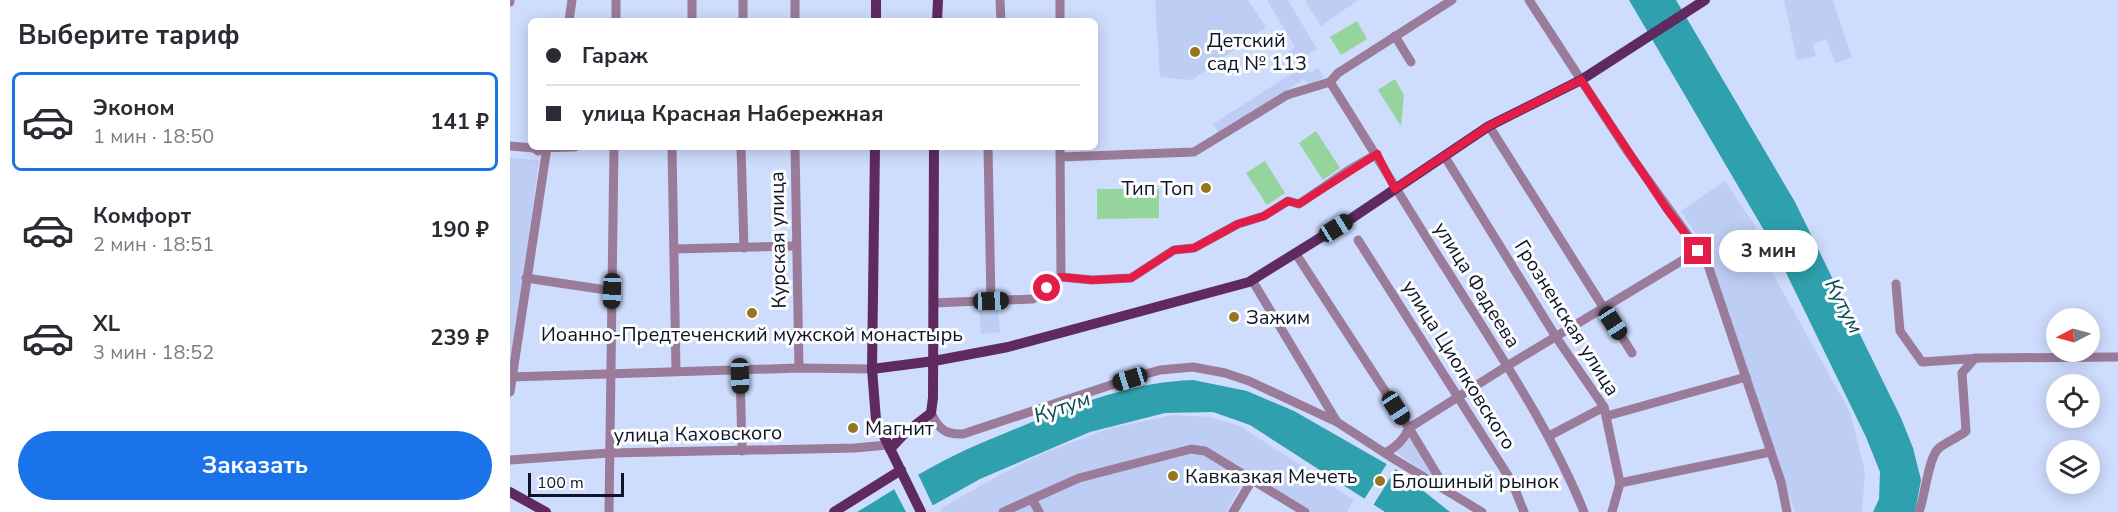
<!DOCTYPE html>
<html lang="ru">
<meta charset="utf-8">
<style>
:root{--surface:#fff;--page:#f7f7f7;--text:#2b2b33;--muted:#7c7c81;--line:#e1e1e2;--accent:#1a73e8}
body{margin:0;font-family:"Nunito Sans",sans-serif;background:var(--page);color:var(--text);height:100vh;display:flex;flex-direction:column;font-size:22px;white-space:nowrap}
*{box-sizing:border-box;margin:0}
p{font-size:20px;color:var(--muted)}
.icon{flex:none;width:33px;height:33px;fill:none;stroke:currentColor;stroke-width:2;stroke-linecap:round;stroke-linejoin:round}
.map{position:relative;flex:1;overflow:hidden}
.sheet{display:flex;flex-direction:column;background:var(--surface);width:510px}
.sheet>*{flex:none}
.hud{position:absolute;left:18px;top:18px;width:570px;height:132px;border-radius:9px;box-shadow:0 3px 15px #0003;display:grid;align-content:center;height:132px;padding:0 18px;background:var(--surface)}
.needle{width:39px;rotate:264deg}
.controls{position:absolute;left:1536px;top:308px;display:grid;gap:12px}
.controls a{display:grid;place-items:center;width:54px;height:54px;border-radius:50%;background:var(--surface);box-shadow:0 3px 15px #0003;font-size:30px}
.scale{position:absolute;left:18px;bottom:15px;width:96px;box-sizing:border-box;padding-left:6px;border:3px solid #0e1528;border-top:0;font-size:16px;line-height:21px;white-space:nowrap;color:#0e1528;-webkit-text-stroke:4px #fdfdfd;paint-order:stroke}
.end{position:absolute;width:27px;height:27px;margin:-14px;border:8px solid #e11d48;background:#fff;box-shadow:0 0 0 3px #fff}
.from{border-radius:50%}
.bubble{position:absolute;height:42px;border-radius:21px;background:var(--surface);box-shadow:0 3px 15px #0003;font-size:20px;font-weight:700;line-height:42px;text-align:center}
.car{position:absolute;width:18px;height:36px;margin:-18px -9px;border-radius:8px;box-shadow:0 0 4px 2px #0007;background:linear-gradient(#222 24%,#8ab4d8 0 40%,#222 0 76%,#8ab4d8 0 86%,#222 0)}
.hud b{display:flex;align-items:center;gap:21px;height:57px;font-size:22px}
.hud b+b{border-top:2px solid var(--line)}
.hud i{width:15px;height:15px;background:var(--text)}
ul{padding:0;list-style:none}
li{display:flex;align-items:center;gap:18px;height:99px;margin:0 12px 9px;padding:0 6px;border:3px solid transparent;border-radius:9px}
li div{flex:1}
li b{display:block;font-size:22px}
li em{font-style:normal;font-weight:700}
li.selected{border-color:var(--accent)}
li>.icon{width:54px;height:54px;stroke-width:1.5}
h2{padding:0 18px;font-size:27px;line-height:72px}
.cta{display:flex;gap:12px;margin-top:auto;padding:12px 18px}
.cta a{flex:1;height:69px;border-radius:36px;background:var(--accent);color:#fff;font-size:24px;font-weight:700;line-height:69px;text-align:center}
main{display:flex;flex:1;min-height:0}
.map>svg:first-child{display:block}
.built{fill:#becdf3}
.green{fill:#96d49d}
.water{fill:#2fa0ae}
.pier{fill:#cedcfd}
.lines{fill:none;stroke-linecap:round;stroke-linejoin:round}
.minor{stroke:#9a7b99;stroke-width:9}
.major{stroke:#5f2b5f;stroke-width:10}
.route{stroke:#e11d48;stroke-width:8}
.poi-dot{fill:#95751d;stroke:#fdfdfd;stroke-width:2}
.labels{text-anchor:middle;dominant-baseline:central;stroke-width:6;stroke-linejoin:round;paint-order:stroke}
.poi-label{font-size:20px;fill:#0e1528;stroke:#fdfdfd;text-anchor:start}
.street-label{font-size:20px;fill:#0e1528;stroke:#fdfdfd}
.water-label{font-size:21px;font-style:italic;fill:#094b53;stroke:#fdfdfd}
</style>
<main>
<section class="sheet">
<h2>Выберите тариф</h2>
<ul>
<li class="selected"><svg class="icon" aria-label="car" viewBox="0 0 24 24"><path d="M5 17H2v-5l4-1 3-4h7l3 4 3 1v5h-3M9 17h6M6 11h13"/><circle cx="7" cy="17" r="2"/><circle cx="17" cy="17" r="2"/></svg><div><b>Эконом</b><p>1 мин · 18:50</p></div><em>141 ₽</em></li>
<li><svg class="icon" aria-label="car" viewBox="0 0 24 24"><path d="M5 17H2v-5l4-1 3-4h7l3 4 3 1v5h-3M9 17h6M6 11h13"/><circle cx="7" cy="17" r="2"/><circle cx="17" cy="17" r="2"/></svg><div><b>Комфорт</b><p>2 мин · 18:51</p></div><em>190 ₽</em></li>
<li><svg class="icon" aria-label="car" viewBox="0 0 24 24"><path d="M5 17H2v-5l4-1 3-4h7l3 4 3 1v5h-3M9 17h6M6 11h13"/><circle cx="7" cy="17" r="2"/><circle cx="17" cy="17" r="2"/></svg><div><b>XL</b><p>3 мин · 18:52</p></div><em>239 ₽</em></li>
</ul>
<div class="cta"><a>Заказать</a></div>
</section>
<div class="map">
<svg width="1608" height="512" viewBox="0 0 1608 512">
<rect width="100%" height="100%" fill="#cedcfd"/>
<g class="built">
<polygon points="645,0 738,0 756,27 682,80 650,77"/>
<polygon points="757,0 778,0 807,49 784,63 778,52 785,47"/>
<polygon points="795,0 848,0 811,26"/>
<polygon points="1274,0 1323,0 1342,58 1325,63 1316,39 1303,44 1306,56 1287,60"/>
<polygon points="795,65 800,73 808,68 814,77 799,86 794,79 709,133 703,124"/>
<polygon points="0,158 29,160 0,381"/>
<polygon points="1215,181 1246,227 1245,242 1340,412 1355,472 1352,512 1285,512 1268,466 1206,273 1195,248 1171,211"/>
<polygon points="488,307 490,332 471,334 469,308"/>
<polygon points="662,415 700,417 730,426 844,500 837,512 800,512 691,445 679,444 554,481 488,512 432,512 430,509 491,474 539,451 598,429"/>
<polygon points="895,427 927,482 878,446 889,440"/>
<polygon points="679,452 695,454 734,480 716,512 501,512 569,480"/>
</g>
<g class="green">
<polygon points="847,21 857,39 831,55 820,37"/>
<polygon points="885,79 894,95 891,126 868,90"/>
<polygon points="806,131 830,168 813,180 789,143"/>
<polygon points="755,161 775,193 757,205 736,173"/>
<polygon points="587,189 649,189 649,218 587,219"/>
</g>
<g class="water">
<polygon points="1119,0 1166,0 1285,202 1391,418 1403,448 1411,480 1405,512 1363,512 1369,499 1370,472 1356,437 1262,244"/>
<path d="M683 380 737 391 784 411 887 470 940 512H875L740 425 703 412 655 413 580 432 470 479 411 512H347C377 494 407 474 439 458 469 443 501 431 532 418 581 399 629 382 683 380Z"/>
</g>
<g class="pier">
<polygon points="878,462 887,467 862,507 853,501"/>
<polygon points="407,472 424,508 417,512 396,512 383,487"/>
</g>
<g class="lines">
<g class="minor">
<polyline points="182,0 182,21"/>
<polyline points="490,0 491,21"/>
<polyline points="550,0 550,21"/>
<polyline points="1019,0 1118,152 1197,262 1271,482 1277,512"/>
<polyline points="0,2 0,0"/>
<polyline points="59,21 62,0"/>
<polyline points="106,21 106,0"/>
<polyline points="233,21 233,0"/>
<polyline points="285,21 285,0"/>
<polyline points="885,36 901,62"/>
<path d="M820 82C861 146 899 211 940 275 988 352 1040 428 1074 512"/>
<polyline points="979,126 1122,353"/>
<polyline points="0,146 24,148 28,151"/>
<polyline points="162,147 166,371"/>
<polyline points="231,147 234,248"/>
<polyline points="285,147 289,368"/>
<polyline points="478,147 481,301"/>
<polyline points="550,147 551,277"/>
<polyline points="24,148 65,147"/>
<polyline points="551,157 684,152 777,95 820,82 828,73 942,0"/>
<polyline points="935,157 1046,337 1094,407 1110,483 1102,512"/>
<polyline points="848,240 1002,482 1014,512"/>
<polyline points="164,249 286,246"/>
<polyline points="786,254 899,428 937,491"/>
<polyline points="16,278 103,291"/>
<polyline points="742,280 827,422"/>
<polyline points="1386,284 1390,331 1412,362 1471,358 1608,357"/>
<polyline points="423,303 523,299 551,277 582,280 621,278 664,250 684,248 728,224 754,216 778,201 789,204 839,170 867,154"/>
<polyline points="230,369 232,451"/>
<polyline points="1,377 289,368 362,369"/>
<polyline points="0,392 37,147"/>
<path d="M421 413C428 428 435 435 453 434L619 379 650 370 683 367 715 373 739 381 827 422 884 459 972 512"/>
<polyline points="1097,416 1236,377"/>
<polyline points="899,428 997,366 1188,251"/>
<polyline points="1039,436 1094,407"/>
<path d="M875 453C887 447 894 440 899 428"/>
<polyline points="0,460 99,453 345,448 377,445"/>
<polyline points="1110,483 1260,452"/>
<polyline points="522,499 529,512"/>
<polyline points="99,512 104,147"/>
<polyline points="493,512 569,478 681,449 695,451 795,512"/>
<polyline points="723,512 742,480"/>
<path d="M1409 512C1415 497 1418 459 1428 449 1434 443 1448 438 1456 431L1452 373 1465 358"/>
</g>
<g class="major">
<polyline points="366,21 366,0"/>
<polyline points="427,21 428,0"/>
<polyline points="365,147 362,369 366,420 411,512"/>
<polyline points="362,369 424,361 498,347 739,282 842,218 979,126 1071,80 1195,0"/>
<polyline points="380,449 394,434 421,413 423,398 424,147"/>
<polyline points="0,492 36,512"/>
<polyline points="324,512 391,470"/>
</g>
</g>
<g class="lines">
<polyline class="route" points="537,288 551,277 582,280 621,278 664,250 684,248 728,224 754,216 778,201 789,204 867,154 885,189 979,126 1071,80 1156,208 1188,251"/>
</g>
<g class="poi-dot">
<circle cx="685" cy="52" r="6"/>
<circle cx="696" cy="188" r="6"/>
<circle cx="242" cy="313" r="6"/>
<circle cx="724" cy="317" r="6"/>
<circle cx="343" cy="428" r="6"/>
<circle cx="663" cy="476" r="6"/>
<circle cx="870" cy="481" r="6"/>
</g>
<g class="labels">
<g class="poi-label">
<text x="697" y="40">Детский<tspan x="697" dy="23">сад № 113</tspan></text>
<text x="684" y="188" text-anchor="end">Тип Топ</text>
<text x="736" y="317">Зажим</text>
<text x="242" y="334" text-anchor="middle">Иоанно-Предтеченский мужской монастырь</text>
<text x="355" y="428">Магнит</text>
<text x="675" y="476">Кавказкая Мечеть</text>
<text x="882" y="481">Блошиный рынок</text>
</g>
<g class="street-label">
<text transform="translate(268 240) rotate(-91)">Курская улица</text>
<text transform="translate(967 285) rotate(58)">улица Фадеева</text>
<text transform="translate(1057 318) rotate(58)">Грозненская улица</text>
<text transform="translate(949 365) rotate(58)">улица Циолковского</text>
<text transform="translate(188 434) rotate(-1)">улица Каховского</text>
</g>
<g class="water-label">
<text transform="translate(1334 306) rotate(63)">Кутум</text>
<text transform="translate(552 407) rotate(-19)">Кутум</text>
</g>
</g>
</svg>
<div class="controls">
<a><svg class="needle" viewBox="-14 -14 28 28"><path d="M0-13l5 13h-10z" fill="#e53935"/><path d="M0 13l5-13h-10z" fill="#7c7c81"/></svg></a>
<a><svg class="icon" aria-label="locate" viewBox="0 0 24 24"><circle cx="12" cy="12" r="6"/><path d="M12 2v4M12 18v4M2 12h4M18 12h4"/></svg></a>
<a><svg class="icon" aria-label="layers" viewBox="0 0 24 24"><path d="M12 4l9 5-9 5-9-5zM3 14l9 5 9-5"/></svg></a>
</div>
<div class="scale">100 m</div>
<i class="end from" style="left:537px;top:288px"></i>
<i class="end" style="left:1188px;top:251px"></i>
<div class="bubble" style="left:1209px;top:230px;width:99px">3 мин</div>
<i class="car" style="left:826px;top:228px;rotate:58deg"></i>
<i class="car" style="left:102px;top:291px;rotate:182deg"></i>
<i class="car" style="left:481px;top:301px;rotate:88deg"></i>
<i class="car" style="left:1103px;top:323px;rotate:147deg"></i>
<i class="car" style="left:230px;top:376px;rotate:178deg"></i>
<i class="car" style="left:620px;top:379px;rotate:253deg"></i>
<i class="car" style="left:886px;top:408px;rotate:147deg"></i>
<div class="hud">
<b><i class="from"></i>Гараж</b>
<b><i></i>улица Красная Набережная</b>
</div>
</div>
</main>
